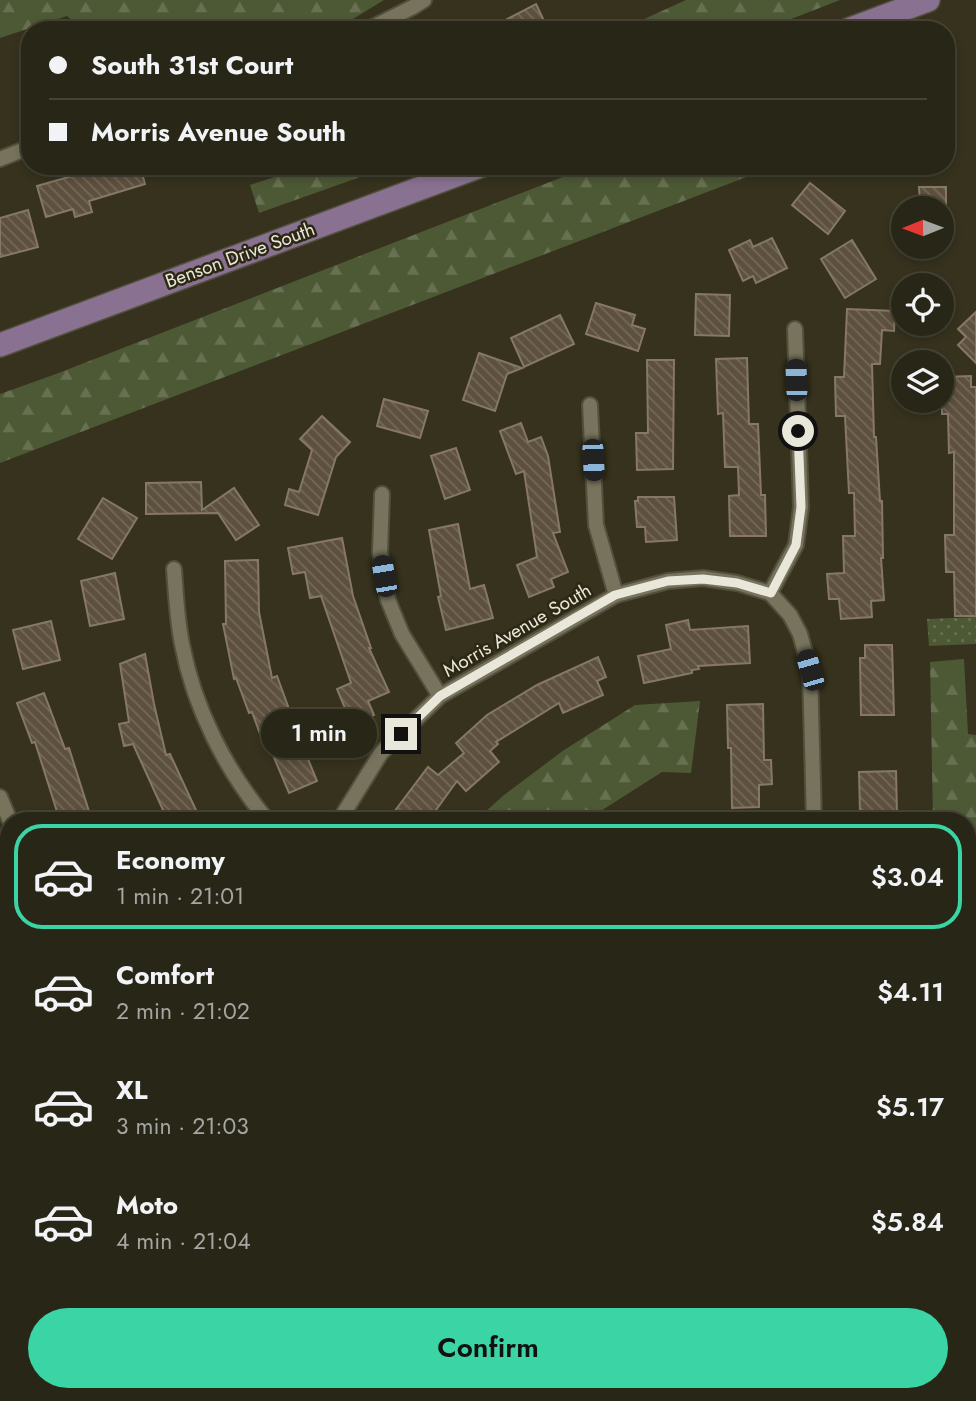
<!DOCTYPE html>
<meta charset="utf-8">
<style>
:root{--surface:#282616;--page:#302e1f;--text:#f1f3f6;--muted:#a5a5a1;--line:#444335;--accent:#3bd4a4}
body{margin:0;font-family:Jost,sans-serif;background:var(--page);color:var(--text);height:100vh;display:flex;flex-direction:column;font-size:26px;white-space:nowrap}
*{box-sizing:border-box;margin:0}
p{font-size:23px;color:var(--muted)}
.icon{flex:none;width:38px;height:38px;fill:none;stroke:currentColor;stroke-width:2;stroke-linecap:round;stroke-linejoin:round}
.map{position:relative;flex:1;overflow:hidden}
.details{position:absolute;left:0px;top:812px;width:976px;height:590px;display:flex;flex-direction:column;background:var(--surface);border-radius:28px 28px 0 0;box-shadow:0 4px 10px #0003,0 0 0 2px var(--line)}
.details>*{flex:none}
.guide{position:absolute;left:21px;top:21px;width:934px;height:154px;border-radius:28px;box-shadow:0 4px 10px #0003,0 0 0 2px var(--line);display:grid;align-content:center;height:154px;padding:0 28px;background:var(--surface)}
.needle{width:46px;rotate:269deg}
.fabs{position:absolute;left:891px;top:196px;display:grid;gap:14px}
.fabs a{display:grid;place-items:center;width:63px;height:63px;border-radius:50%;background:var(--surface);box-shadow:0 4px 10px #0003,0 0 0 2px var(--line);font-size:35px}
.end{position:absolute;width:32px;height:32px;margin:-16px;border:9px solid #e9e7da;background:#111;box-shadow:0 0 0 4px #111}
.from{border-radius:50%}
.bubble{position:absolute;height:49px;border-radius:24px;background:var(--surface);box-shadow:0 4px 10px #0003,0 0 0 2px var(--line);font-size:23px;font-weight:600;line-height:49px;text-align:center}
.car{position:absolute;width:21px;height:42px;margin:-21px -10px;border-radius:9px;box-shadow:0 0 5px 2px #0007;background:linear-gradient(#222 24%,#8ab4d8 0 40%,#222 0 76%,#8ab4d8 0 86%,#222 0)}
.guide b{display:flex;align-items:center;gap:24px;height:66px;font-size:26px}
.guide b+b{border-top:2px solid var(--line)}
.guide i{width:18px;height:18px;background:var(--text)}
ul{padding:12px 0 0;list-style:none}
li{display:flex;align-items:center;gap:21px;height:105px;margin:0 14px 10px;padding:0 14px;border:4px solid transparent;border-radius:28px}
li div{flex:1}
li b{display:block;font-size:26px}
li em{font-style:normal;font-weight:600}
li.on{border-color:var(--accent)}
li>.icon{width:63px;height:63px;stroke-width:1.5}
.cta{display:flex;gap:14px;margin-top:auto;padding:14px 28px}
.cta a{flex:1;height:80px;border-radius:42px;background:var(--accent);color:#111;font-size:28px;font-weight:600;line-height:80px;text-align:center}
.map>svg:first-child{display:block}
.grass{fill:url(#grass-dots)}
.forest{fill:url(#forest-firs)}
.building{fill:url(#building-back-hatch);stroke:#867865;stroke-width:2}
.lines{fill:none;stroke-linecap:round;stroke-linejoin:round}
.minor-casing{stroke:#534f3d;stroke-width:18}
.primary-casing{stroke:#534f3d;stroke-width:26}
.minor{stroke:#77735c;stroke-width:14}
.primary{stroke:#897291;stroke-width:23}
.route{stroke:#e9e7da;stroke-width:9}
.labels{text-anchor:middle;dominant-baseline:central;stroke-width:5;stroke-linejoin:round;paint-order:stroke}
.street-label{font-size:19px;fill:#e9e7da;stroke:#2c2814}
</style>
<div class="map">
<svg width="976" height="1401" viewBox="0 0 976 1401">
<defs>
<pattern id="grass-dots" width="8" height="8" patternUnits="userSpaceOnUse" patternTransform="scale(1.75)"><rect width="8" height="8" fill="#4d5935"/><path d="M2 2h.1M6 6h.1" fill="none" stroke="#677152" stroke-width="1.8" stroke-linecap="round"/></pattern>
<pattern id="forest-firs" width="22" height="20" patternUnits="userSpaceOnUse" patternTransform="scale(1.75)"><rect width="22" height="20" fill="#4d5935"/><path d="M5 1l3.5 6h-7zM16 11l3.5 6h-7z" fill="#677152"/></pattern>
<pattern id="building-back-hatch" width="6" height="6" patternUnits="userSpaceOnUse" patternTransform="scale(1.75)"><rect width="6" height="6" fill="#5d503e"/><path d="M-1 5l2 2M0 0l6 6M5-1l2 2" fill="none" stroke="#746959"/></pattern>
</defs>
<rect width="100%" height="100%" fill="#36321e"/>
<polygon class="grass" points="976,617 976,644 929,646 927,619"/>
<g class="forest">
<polygon points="0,0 384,0 348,22 326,30 83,30 67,16 0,38"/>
<polygon points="686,0 840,0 763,30 620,30"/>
<polygon points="308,166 391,166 259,213 250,185"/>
<polygon points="591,166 775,166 0,463 0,394 56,374"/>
<polygon points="964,659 968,734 976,735 976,1120 968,1120 968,821 933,821 930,662"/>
<polygon points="700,701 691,773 662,772 585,821 475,821 504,795 564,750 635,705"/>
<polygon points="9,1335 9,1393 17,1393 6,1401 0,1401 0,1339"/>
</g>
<g class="building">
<polygon points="536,4 546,25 537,30 486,30"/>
<polygon points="96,166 140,166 145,184 89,201 92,212 75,217 73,209 46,217 37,186 97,169"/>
<polygon points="810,183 845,211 828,234 792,205"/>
<polygon points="919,187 946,187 946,208 920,208"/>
<polygon points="28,210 38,247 0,257 0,218"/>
<polygon points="772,238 787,268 756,283 753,276 743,281 729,250 750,240 753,247"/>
<polygon points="852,240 876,279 845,298 821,259"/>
<polygon points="696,294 730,295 729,336 695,335"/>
<polygon points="596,303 635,315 632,325 645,329 638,351 586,334"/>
<polygon points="847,309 895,311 894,331 882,330 880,364 872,364 874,437 876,437 880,501 882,501 883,558 881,558 884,600 871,601 872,617 841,619 839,599 829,599 827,574 844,573 843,536 855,536 854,493 849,493 845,416 836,416 835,377 844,377"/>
<polygon points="976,312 976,363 958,345 966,337 958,329"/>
<polygon points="560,315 574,344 524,367 511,338"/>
<polygon points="479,353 522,368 507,374 495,411 463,400"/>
<polygon points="747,358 749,424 758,424 761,495 765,495 766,536 730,536 729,496 739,495 738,467 725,467 723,413 718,414 716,359"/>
<polygon points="647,360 674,360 673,469 637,470 636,433 648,433"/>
<polygon points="971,376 971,387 976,387 976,616 955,616 954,572 946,572 945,535 954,535 954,452 949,453 948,414 942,414 942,377"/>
<polygon points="384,399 428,411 420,438 377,426"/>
<polygon points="322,416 350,442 336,457 318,515 285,505 289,489 299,492 312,450 300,439"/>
<polygon points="521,423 528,442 541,437 548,456 560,532 553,533 568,572 551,579 554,587 529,597 517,565 537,557 524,471 516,474 500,431"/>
<polygon points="456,448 470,490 445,499 431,456"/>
<polygon points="201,482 202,510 234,488 259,525 236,540 218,513 146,514 146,483"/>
<polygon points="638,497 674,497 677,540 646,542 645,527 637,527 635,501 638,501"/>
<polygon points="103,498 137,518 112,559 78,539"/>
<polygon points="458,524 470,589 484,585 493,618 446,630 438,597 441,596 429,530"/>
<polygon points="342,538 353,596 371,648 369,648 389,692 368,701 374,715 352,725 337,689 351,683 321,596 310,598 305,572 293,574 288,548"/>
<polygon points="258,560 259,612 272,678 277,676 301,742 317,781 289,793 267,741 263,742 252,712 249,713 236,678 234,679 223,624 226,624 225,561"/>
<polygon points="115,573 124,619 90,626 81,581"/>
<polygon points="688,620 690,630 748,626 750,663 698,666 699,669 692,670 692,673 644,683 638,656 671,649 666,625"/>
<polygon points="51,621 60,660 23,669 13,630"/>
<polygon points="865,645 892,645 894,715 861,715 860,658 865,658"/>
<polygon points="145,654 154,704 166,755 170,754 201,821 168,821 133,744 124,746 119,724 129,722 120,664"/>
<polygon points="598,657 606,677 597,681 603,695 563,713 559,703 496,742 498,744 490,751 499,762 466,791 457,781 428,821 406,821 394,812 428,767 438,775 464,753 456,743 487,715 537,685"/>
<polygon points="44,693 65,749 69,748 92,821 60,821 35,742 32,743 17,703"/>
<polygon points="763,704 764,760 771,760 772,784 759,785 759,807 732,808 731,748 728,748 727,705"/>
<polygon points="896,771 897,813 860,813 859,772"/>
</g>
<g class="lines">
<g class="minor-casing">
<g id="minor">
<polyline points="367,30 413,7 424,0"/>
<polyline points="0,159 30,147"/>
<polyline points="590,405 596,525 616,595"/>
<polyline points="382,494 380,552 388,600 402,634 440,696"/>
<path d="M174 569C176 594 177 620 182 644 194 708 226 771 268 821"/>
<polyline points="770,593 796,545 801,507 795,329"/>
<polyline points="770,593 790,615 800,634 810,670 814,821"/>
<polyline points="0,797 10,821"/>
<polyline points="339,821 381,753 440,696 616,595 668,581 703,578 737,583 770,593"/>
<polyline points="0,1191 9,1187"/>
<polyline points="815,1393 819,1401"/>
<polyline points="253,1395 261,1401"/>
<polyline points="484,1401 491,1393"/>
</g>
</g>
<g class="primary-casing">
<g id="primary">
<polyline points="848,30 928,0"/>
<polyline points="0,345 480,166"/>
</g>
</g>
<use href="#minor" class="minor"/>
<use href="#primary" class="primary"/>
</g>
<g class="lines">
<polyline class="route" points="401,734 440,696 615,595 668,581 703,579 737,583 771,593 796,545 801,507 798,431"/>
</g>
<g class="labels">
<g class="street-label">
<text transform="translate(240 255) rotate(-20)">Benson Drive South</text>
<text transform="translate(517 630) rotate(-30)">Morris Avenue South</text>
</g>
</g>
</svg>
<div class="fabs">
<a><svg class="needle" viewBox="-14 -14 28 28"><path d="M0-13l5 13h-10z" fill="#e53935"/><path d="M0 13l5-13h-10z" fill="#a5a5a1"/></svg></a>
<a><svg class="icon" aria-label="locate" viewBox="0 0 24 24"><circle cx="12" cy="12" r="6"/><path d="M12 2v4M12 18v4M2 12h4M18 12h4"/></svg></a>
<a><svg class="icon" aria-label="layers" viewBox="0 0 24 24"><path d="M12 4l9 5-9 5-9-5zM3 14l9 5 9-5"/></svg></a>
</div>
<i class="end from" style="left:798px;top:431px"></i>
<i class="end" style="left:401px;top:734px"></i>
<div class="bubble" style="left:261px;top:709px;width:116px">1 min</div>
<i class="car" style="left:796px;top:380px;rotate:358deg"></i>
<i class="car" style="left:593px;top:460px;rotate:177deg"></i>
<i class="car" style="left:384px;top:576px;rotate:350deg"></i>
<i class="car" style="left:810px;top:670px;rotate:344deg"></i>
<div class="guide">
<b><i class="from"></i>South 31st Court</b>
<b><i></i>Morris Avenue South</b>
</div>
<section class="details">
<ul>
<li class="on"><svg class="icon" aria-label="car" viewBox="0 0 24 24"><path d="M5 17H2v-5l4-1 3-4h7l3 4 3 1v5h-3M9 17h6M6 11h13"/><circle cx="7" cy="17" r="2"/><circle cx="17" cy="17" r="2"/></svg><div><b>Economy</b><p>1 min · 21:01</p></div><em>$3.04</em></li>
<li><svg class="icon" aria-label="car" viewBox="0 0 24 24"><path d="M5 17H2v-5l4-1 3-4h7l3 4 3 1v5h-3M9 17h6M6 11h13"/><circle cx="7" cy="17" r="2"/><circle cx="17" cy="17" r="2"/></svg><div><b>Comfort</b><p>2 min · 21:02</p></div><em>$4.11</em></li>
<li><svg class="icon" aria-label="car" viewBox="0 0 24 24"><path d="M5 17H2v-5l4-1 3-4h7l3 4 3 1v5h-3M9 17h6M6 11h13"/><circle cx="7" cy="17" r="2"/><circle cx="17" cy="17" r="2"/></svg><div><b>XL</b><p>3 min · 21:03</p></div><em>$5.17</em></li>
<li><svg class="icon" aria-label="car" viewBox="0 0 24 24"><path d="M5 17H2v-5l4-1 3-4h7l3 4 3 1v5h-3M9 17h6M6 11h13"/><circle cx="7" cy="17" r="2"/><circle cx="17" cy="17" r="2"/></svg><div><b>Moto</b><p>4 min · 21:04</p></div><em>$5.84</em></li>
</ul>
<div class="cta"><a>Confirm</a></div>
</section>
</div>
